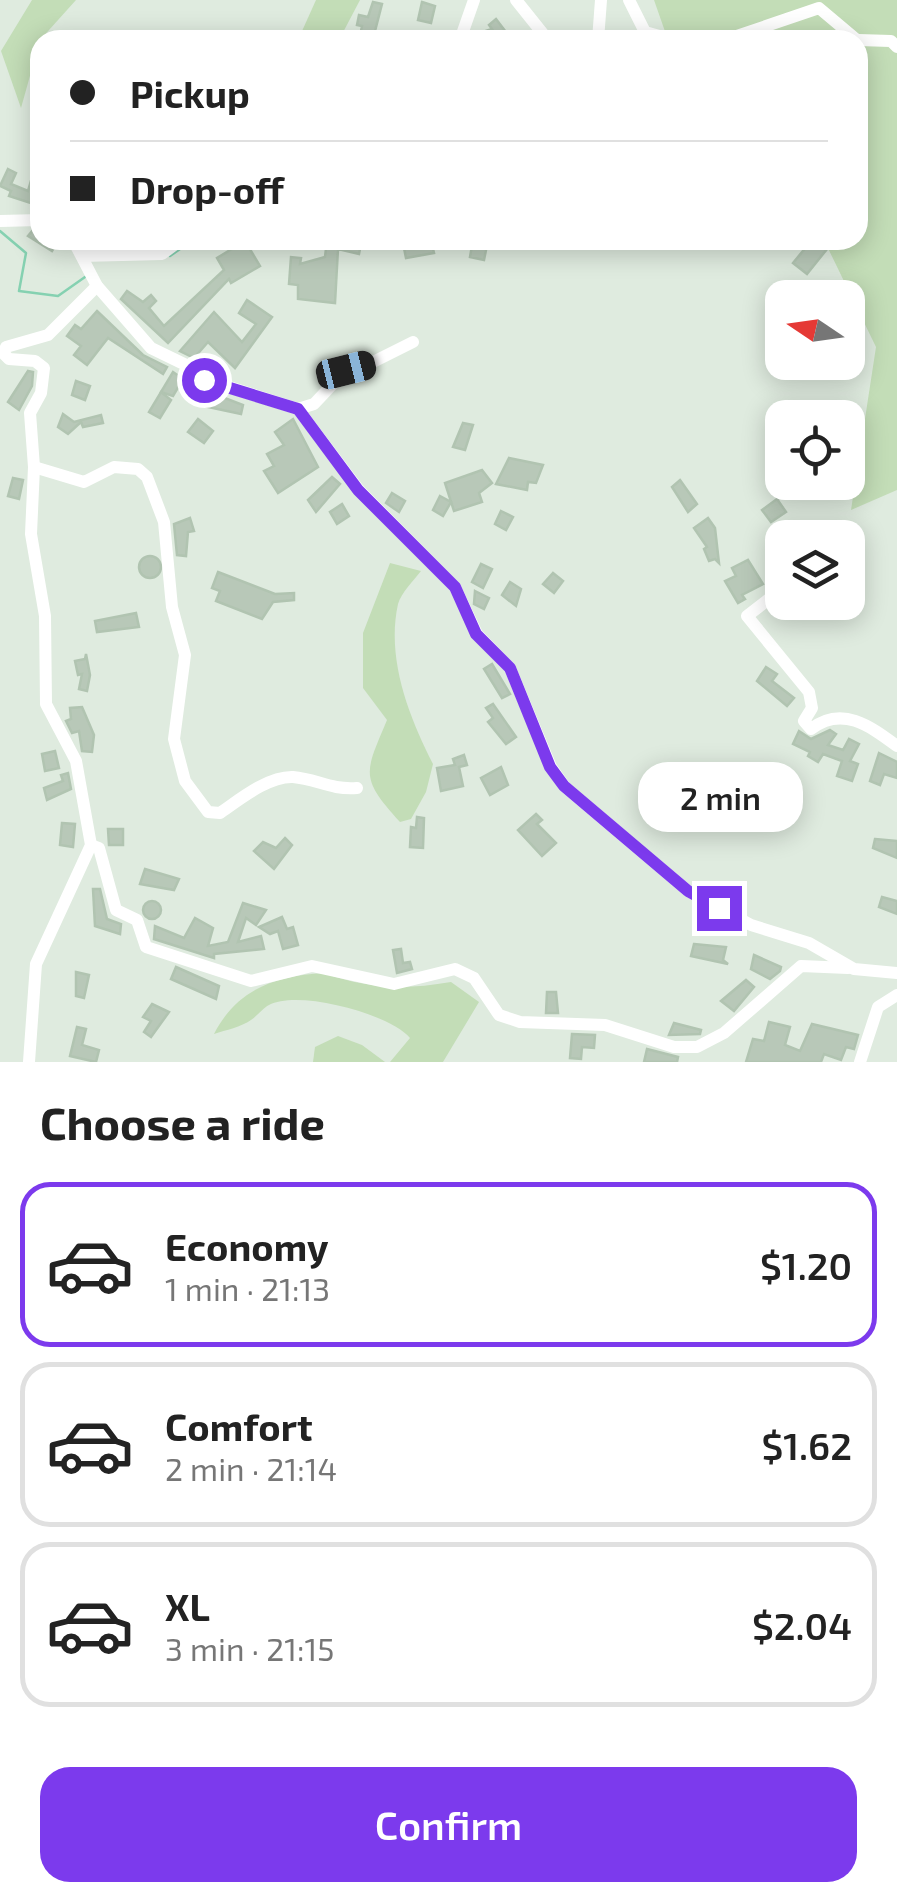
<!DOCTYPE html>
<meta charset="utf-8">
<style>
:root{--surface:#fff;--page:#f2f2f2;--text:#222;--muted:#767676;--line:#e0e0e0;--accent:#7c3aed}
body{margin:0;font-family:"Exo 2",sans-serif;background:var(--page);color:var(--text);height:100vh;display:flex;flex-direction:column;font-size:38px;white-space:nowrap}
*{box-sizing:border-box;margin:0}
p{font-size:32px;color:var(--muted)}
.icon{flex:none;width:55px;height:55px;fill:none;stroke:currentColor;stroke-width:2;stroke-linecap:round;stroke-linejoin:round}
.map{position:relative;height:1062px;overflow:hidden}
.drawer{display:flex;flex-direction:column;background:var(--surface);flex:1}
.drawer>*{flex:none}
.banner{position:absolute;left:30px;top:30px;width:838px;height:220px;border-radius:30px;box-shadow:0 5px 25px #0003;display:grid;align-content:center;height:220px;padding:0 40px;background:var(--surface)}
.needle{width:65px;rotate:283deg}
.fabs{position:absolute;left:765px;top:280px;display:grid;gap:20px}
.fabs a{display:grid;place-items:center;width:100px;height:100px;border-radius:20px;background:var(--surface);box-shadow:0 5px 25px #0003;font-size:50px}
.end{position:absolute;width:45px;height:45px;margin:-22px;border:12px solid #7c3aed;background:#fff;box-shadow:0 0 0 5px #fff}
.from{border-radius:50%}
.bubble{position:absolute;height:70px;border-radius:30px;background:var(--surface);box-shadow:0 5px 25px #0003;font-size:32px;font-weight:600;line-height:70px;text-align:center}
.car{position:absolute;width:30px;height:60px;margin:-30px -15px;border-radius:12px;box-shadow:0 0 8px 2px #0007;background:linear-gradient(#222 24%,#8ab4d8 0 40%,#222 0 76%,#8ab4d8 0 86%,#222 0)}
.banner b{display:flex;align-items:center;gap:35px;height:95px;font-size:38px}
.banner b+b{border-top:2px solid var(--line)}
.banner i{width:25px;height:25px;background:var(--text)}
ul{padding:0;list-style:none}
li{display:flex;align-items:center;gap:30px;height:165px;margin:0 20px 15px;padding:0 20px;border:5px solid var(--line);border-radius:30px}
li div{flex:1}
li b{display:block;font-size:38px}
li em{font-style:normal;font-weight:600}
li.current{border-color:var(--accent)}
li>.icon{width:90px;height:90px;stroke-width:1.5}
h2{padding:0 40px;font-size:45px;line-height:120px}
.action{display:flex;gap:20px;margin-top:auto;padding:20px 40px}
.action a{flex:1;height:115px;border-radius:30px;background:var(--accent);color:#fff;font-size:40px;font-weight:600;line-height:115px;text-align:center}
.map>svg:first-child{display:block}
.green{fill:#c3ddb7}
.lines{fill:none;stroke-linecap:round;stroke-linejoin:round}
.stream{stroke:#85d1b1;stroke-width:2.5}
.building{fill:#b8c8b8;stroke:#b1c4b1;stroke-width:2.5}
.minor{stroke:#fff;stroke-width:12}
.route{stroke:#7c3aed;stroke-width:12}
</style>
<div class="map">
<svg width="897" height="1062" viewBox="0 0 897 1062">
<rect width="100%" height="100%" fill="#dfebdf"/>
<g class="green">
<polygon points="32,0 76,0 40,40 21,108 1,51"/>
<polygon points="316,0 360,0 339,40 298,40"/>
<polygon points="654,0 897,0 897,490 851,510 876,347 824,240 858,240 858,40 668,40"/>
<path d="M390 563 421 571C414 580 401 593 398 604 386 659 409 717 433 764L426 792 411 819 400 822C359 777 365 773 387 720L363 688V633Z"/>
<path d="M324 973C369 989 404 990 451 982L479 1002 443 1062H390L410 1038C390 1014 298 989 269 1005 263 1008 257 1016 251 1020 241 1027 226 1030 214 1034 237 989 275 976 324 973Z"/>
<polygon points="338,1036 362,1045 385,1062 313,1062 315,1047"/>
</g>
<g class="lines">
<g class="stream">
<polyline points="0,231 26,253 19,291 58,296 85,277"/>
<polyline points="170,256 193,240"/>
</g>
</g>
<g class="building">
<polygon points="373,2 382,4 374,35 361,31 362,26 357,25 359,15 368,17"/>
<polygon points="422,2 435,6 431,23 418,20"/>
<polygon points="496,19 512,40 478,40 476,34 492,29 489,25"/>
<polygon points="8,169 16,173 11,184 28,191 32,177 40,179 40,206 9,196 11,191 0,186"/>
<polygon points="33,230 40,230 40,240 59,240 52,251 28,236"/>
<polygon points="327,240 361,244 359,254 338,249 335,303 298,299 298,285 289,284 291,257 301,258 300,264 325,257"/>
<polygon points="431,240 434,253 406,258 403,243"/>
<polygon points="473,240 488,240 484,260 470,257"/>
<polygon points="812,240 827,249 807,274 793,263"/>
<polygon points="245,241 260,266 231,283 229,279 168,343 121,299 127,291 143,302 151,295 156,301 149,308 164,326 224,270 217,258"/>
<polygon points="247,300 272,317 235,368 208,342 194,358 180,351 214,312 242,342 256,324 239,313"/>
<polygon points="97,311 143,355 167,367 163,374 108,338 87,365 74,355 81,346 67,336 75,325 81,329"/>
<polygon points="28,371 33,372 32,386 19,410 8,402"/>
<polygon points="173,372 183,379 173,396 161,392"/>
<polygon points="76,381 90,386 85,400 72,395"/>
<polygon points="204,390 243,405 241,414 199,405"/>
<polygon points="161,392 171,400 160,418 149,412"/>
<polygon points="63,414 74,422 101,415 103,423 83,427 81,422 68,434 58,427"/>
<polygon points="198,419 213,431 204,443 188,432"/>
<polygon points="293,419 318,467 278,493 264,471 274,466 267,454 284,445 275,432"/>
<polygon points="463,423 473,425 465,450 453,447"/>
<polygon points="509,458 543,465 536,483 528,482 527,490 496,484"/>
<polygon points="482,470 492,483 479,493 482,502 454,511 445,483"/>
<polygon points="332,477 340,484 316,512 308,500"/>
<polygon points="13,478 23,480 19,499 8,496"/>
<polygon points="680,480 697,504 688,512 672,487"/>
<polygon points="392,493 405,501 399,512 386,503"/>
<polygon points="440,496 451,502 443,516 433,510"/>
<polygon points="777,499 786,512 771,522 762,510"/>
<polygon points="342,504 349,516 337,524 330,512"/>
<polygon points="501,511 513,517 506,530 495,524"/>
<polygon points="190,518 194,531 188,532 186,556 177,555 174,524"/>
<polygon points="708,518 715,528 719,563 715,559 709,561 704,549 707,547 694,528"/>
<circle cx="150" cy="567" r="11"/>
<polygon points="748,560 763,584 742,595 745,599 738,603 725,581 736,576 732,568"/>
<polygon points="481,564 492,569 483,588 472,582"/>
<polygon points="218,572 275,594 294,593 294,600 273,602 262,619 216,601 220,591 212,588"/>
<polygon points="553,573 563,581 554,593 543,584"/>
<polygon points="510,582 521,589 516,606 502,595"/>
<polygon points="475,591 489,598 484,609 474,604"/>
<polygon points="136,613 139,627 97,632 95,621"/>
<polygon points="86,654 90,675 87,691 79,689 82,674 78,675 75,661 85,659"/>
<polygon points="492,664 510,694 502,698 484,669"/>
<polygon points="766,667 777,674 772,681 794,698 787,706 757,681"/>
<polygon points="493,704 516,737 506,744 488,722 493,718 486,708"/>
<polygon points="82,707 94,735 92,752 82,751 79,731 72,733 66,721 71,719 70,708"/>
<polygon points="830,730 836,734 828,745 843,750 849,739 859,744 850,761 858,764 852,781 837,776 842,761 823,754 818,762 808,756 810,752 793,744 799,731 811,739"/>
<polygon points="55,751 59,768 45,771 42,754"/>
<polygon points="879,753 897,762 897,778 884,774 880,785 870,781"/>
<polygon points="464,755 467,765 459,767 463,786 441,791 437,768 455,765 453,759"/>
<polygon points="501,767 508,785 490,795 481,778"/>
<polygon points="68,773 71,789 47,800 44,788 63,781 61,775"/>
<polygon points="536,814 542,820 537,824 556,843 542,856 518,830"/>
<polygon points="417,817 424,818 423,848 410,847 411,827 416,828"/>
<polygon points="62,823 75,824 73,847 60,845"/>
<polygon points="108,829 123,829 123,845 109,845"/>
<polygon points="285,838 292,845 274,869 254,851 263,842 276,848"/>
<polygon points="875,839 897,841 897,858 873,848"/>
<polygon points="145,869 179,879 174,890 140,884"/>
<polygon points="93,889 100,889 107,919 121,924 120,934 95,926"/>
<polygon points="882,897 897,901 897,914 879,907"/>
<circle cx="152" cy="910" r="9"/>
<polygon points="243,903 266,910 256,925 246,918 238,942 261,936 264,949 214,954 214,958 154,939 155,926 184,938 195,918 213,928 208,946 228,942"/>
<polygon points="282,917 287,929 293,927 298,945 283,949 278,931 270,934 259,927"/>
<polygon points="694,944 726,947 723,960 728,964 691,956"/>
<polygon points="401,949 403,963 410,962 412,969 397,973 393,950"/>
<polygon points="754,955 781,967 780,971 770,979 751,969"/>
<polygon points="176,967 219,986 216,999 171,979"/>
<polygon points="76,972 89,975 84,998 76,996"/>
<polygon points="746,980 754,987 734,1011 721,1001"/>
<polygon points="547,992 556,992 558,1013 546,1013"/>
<polygon points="152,1004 169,1012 151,1037 144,1032 151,1021 143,1017"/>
<polygon points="769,1022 790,1027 785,1045 800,1051 812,1024 858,1035 854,1049 846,1047 841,1060 824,1054 821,1062 746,1062 753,1039 764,1041"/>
<polygon points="674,1023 701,1030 700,1034 669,1035"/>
<polygon points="77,1027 86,1029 82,1045 99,1050 96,1062 70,1056"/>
<polygon points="572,1034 595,1035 594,1048 582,1047 581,1059 570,1058"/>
<polygon points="647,1049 678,1057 677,1062 644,1062"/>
</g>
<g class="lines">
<g class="minor">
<polyline points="516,0 548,40"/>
<polyline points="629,0 645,32 674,40"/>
<polyline points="460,40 474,0"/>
<polyline points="598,40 601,0"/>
<polyline points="725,40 819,8 857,40"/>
<polyline points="858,40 891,41 897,47"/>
<polyline points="0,221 40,220"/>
<polyline points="73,240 97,286 151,348 186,365 204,379 298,409 359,490 455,587 477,634 510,668 551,767 565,787 688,891 751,925 809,943 854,969 897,973"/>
<polyline points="82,256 162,254 181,240"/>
<polyline points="298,409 314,404 346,370 371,363 413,342"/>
<path d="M34 467 84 482 114 467 138 469 147 477 164 522 172 607 185 655 174 739 185 781 208 812 220 813C239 800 268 776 293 777 317 779 330 790 357 788"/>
<path d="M774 595 747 616 809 692 812 708 804 721 811 729C842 705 870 726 897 746"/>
<polyline points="91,845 99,848 116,910 137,920 146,947 251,981 312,966 394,984 455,969 474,978 499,1015 520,1022 605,1025 674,1047 697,1047 724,1033 801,966 848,968"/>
<polyline points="29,1062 36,964 91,845 76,761 46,704 45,616 31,534 34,467 30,413 41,393 44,368 35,361 9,359 4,354 6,347 48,335 97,286"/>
<polyline points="860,1062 878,1007 897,995"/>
</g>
</g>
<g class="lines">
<polyline class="route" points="204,380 298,409 358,490 455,587 476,634 510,668 550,767 564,786 688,891 719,908"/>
</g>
</svg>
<div class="fabs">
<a><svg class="needle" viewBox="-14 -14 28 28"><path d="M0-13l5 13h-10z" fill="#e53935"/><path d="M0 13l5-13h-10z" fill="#767676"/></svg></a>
<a><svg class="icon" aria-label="locate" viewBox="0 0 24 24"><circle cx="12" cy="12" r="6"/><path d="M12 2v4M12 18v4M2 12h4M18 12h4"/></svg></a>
<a><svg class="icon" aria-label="layers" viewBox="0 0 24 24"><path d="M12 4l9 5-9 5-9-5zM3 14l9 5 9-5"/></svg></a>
</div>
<i class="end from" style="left:204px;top:380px"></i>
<i class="end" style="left:719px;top:908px"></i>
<div class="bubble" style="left:638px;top:762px;width:165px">2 min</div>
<i class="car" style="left:346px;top:370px;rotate:76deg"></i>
<div class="banner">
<b><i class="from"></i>Pickup</b>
<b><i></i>Drop-off</b>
</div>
</div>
<section class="drawer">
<h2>Choose a ride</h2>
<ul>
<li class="current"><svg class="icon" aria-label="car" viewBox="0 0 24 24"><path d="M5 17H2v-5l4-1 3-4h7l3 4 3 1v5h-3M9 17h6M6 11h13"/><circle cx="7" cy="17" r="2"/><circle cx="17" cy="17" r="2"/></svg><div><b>Economy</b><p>1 min · 21:13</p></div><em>$1.20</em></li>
<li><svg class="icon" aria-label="car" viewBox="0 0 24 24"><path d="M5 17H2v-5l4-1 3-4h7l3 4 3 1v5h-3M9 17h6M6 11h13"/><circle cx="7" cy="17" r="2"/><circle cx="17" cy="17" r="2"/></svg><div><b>Comfort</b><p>2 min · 21:14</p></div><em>$1.62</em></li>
<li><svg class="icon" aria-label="car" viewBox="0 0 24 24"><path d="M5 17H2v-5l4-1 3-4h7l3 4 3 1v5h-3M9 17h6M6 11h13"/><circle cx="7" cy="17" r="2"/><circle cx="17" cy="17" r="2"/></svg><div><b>XL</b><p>3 min · 21:15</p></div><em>$2.04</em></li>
</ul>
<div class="action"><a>Confirm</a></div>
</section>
